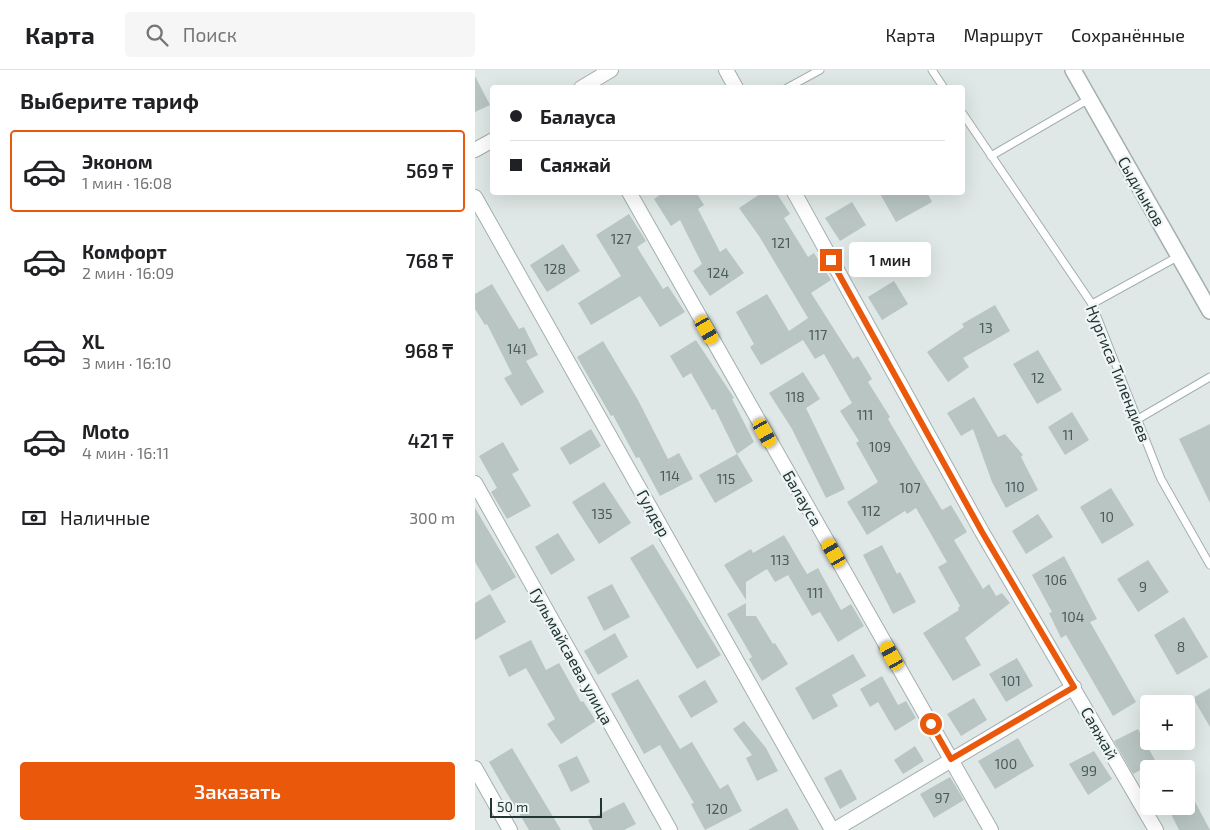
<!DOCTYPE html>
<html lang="ru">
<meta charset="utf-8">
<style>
:root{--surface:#fff;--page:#f6f6f6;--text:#202124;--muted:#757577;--line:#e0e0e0;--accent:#ea580c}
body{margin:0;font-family:"Exo 2",sans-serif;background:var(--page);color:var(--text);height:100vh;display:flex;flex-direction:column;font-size:19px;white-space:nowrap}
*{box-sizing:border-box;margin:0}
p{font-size:16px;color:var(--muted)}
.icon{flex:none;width:28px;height:28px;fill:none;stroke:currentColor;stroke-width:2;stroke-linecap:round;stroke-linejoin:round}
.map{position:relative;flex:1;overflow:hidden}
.drawer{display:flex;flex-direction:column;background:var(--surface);width:475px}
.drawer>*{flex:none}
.guide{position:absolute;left:15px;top:15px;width:475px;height:110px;border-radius:5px;box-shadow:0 5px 20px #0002;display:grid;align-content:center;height:110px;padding:0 20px;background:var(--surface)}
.fabs{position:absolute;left:665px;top:625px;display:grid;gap:10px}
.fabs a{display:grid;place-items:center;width:55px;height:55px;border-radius:5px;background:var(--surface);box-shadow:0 5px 20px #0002;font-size:25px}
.scale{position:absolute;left:15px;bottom:12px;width:112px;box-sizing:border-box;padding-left:5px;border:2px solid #223636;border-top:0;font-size:14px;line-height:18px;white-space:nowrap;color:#223636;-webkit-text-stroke:4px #eff5f4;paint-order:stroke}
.end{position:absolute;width:22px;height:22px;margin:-11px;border:6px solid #ea580c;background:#fff;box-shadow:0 0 0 2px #fff}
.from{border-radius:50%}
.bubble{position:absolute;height:35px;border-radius:5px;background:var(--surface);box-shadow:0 5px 20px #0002;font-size:16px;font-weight:600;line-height:35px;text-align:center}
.car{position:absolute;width:15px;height:30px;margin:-15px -8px;border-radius:6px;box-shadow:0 0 4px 1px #0007;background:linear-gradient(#f5c518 24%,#345 0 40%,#f5c518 0 76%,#345 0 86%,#f5c518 0)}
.guide b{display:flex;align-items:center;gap:18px;height:48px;font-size:19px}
.guide b+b{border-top:1px solid var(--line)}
.guide i{width:12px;height:12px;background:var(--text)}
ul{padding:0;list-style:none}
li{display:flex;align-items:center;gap:15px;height:82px;margin:0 10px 8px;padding:0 10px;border:2px solid transparent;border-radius:5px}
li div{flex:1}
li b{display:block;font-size:19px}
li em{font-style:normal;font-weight:600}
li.on{border-color:var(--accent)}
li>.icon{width:45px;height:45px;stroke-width:1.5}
h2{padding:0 20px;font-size:22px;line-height:60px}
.pay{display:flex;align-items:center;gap:12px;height:55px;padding:0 20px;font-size:19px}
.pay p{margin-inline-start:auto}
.primary-button{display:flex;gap:10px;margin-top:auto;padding:10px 20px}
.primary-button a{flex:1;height:58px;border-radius:5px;background:var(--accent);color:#fff;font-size:20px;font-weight:600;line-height:58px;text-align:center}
header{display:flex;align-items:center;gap:30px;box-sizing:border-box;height:70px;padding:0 25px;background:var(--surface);border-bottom:1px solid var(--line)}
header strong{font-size:24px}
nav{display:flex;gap:28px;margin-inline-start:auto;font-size:18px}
.search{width:350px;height:45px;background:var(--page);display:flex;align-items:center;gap:12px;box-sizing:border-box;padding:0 18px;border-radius:5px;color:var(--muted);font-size:19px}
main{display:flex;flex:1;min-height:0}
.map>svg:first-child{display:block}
.building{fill:#b8c5c3}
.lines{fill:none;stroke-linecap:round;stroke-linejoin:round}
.service-casing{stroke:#a3afae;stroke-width:9}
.minor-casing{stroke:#a3afae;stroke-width:16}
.tertiary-casing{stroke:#a3afae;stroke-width:18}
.service{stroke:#fff;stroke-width:7}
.minor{stroke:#fff;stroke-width:14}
.tertiary{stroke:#fff;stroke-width:15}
.route{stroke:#ea580c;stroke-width:6}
.labels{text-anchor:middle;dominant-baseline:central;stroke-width:4.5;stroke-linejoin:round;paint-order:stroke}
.number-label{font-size:14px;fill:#485a59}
.street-label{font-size:16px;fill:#223636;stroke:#eff5f4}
</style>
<header>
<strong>Карта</strong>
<div class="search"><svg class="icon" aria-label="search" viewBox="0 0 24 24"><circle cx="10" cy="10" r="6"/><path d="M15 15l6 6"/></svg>Поиск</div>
<nav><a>Карта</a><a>Маршрут</a><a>Сохранённые</a></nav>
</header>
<main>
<section class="drawer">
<h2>Выберите тариф</h2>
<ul>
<li class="on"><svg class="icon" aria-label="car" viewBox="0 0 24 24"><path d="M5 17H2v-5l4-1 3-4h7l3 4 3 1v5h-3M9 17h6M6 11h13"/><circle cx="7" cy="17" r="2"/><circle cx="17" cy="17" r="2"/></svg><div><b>Эконом</b><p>1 мин · 16:08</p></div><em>569 ₸</em></li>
<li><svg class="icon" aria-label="car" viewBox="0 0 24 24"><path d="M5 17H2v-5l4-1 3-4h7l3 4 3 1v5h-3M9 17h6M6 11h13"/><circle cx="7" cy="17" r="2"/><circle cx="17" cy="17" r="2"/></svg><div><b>Комфорт</b><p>2 мин · 16:09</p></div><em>768 ₸</em></li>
<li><svg class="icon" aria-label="car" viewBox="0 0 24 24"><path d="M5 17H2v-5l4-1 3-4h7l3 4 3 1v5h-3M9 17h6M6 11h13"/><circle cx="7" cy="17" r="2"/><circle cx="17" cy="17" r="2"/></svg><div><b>XL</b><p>3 мин · 16:10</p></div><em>968 ₸</em></li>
<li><svg class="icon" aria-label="car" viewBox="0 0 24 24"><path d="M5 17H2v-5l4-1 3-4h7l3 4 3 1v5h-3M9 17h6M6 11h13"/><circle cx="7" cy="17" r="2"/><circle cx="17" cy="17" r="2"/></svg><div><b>Moto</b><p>4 мин · 16:11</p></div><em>421 ₸</em></li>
</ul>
<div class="pay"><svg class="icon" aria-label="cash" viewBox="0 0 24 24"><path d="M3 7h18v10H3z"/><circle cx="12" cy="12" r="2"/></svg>Наличные<p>300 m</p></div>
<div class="primary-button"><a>Заказать</a></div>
</section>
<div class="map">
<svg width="735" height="760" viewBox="0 0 735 760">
<rect width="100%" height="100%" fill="#dfe8e6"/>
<g class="building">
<polygon points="0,6 15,35 0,42"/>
<polygon points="189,122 221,122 229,135 223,139 245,182 251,178 269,203 235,226 218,201 227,194 205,150 196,156 179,129"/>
<polygon points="288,122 301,122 315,144 309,148 333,187 339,183 356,210 336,223 378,289 383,286 397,309 393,312 415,347 413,349 467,440 476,435 492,462 479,470 508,519 514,514 521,526 527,523 535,533 490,568 506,595 478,611 448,563 484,540 483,538 485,536 463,497 472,492 441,438 432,444 430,441 392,465 372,432 403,412 381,373 384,371 365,341 377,333 349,284 340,289 328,270 286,295 275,277 279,274 261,242 292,224 314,261 333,248 284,166 264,138"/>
<polygon points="404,122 452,122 457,132 421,152"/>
<polygon points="377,132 391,155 365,171 350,148"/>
<polygon points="154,144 171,171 162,177 188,219 193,216 210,242 185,257 165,226 116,255 103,233 146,206 121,165"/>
<polygon points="88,174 105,201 72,222 55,195"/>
<polygon points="419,211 433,234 407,250 393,227"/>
<polygon points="17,214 44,259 49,257 63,285 51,291 69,322 46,336 29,308 37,304 12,254 10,255 0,239 0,224"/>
<polygon points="520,235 535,261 488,288 494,297 473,312 452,282 489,257 487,254"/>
<polygon points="221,270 259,328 257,329 279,372 262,384 240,339 237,340 216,303 208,308 195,286"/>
<polygon points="128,271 163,330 193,389 204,383 218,409 185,426 164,387 161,388 138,345 136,346 102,287"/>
<polygon points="563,280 587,320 562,334 538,294"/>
<polygon points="328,302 345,329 331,338 370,419 351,428 317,359 294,323"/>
<polygon points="499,327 523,367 530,364 548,385 546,387 563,420 531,438 517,412 498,359 486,366 472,343"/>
<polygon points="597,342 614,370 590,385 573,357"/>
<polygon points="735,354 735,433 704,369"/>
<polygon points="116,359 126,376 95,395 85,378"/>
<polygon points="28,372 44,400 37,404 56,436 32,449 16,422 22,418 4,386"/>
<polygon points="262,384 278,411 240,433 224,405"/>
<polygon points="129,412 156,453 124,474 97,432"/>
<polygon points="636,418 659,455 627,474 605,437"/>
<polygon points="0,438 41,507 17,521 0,492"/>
<polygon points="563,444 578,467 551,484 537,461"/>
<polygon points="83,463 100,490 76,505 60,477"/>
<polygon points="309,465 332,504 343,498 366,540 376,534 389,556 363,572 345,542 337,546 313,505 300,512 292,499 271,512 271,530 249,495 276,479 278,483"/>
<polygon points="178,474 246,585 222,599 155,488"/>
<polygon points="407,475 422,504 425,502 441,532 418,544 388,485"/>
<polygon points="589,486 622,549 615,552 661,632 638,646 591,565 586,568 574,543 577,542 557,505"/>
<polygon points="673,490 694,522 663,542 642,509"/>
<polygon points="137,514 155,547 129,561 112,527"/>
<polygon points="15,524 31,552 0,570 0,533"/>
<polygon points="271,533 271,546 281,546 298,574 300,573 313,594 287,611 274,589 277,587 252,544"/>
<polygon points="709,547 733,587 702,605 679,565"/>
<polygon points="140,563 153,587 123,605 109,581"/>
<polygon points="56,570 71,600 84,593 106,632 108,631 121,651 86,674 72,654 80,649 51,598 34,607 24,586"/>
<polygon points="378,584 391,606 357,625 363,636 338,650 320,618"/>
<polygon points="542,588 558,616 531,632 514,604"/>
<polygon points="407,606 423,635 431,631 441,648 420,661 403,632 395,637 385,619"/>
<polygon points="163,609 205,679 217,672 245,719 253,714 267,741 230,760 216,734 219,733 185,675 169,684 136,624"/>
<polygon points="230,610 243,632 216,648 203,626"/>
<polygon points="735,618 735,657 718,628"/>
<polygon points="499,628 512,650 486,666 472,644"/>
<polygon points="269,651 291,678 303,701 282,711 271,688 277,685 258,659"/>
<polygon points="663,659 681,692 658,704 639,671"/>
<polygon points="543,668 559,696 520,719 503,691"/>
<polygon points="440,676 449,691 428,704 419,690"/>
<polygon points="37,678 56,710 86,760 54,760 30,720 14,692"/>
<polygon points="619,681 637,709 613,725 594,694"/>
<polygon points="102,686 115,712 96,722 83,695"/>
<polygon points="366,699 382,729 365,739 349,708"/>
<polygon points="475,707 489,730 459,748 445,724"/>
<polygon points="711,715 735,760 704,760 692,736 711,736"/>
<polygon points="149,732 161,754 149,760 118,760 113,750"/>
<polygon points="312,738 324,760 273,760"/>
</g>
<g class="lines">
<g class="service-casing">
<g id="service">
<polyline points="457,0 469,18"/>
<polyline points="312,18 345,0"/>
<polyline points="488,44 617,234 686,409 735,495"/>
<polyline points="516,86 614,29"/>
<polyline points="617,234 704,186"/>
<polyline points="663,349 735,307"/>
</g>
</g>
<g class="minor-casing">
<g id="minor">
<polyline points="251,0 261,18"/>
<polyline points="106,18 136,0"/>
<polyline points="0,80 18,70"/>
<polyline points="154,122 516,760"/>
<polyline points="319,122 507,462 681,760"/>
<polyline points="0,127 357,760"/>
<polyline points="0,413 195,760"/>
<polyline points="0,698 35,760"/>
<polyline points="359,760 599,617"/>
</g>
</g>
<g class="tertiary-casing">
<polyline id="tertiary" points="598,0 735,241"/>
</g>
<use href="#service" class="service"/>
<use href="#minor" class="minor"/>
<use href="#tertiary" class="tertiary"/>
</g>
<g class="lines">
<polyline class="route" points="356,190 507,462 599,617 476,689 456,654"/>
</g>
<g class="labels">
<g class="number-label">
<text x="146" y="168">127</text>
<text x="306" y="172">121</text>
<text x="80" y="198">128</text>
<text x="243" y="202">124</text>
<text x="511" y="257">13</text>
<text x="343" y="264">117</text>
<text x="42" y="278">141</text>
<text x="563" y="307">12</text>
<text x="320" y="326">118</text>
<text x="390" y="344">111</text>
<text x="593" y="364">11</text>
<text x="405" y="376">109</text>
<text x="195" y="405">114</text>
<text x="251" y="408">115</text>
<text x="540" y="416">110</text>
<text x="435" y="417">107</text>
<text x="396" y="440">112</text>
<text x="127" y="443">135</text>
<text x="632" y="446">10</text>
<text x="305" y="489">113</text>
<text x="581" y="509">106</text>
<text x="668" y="516">9</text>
<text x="340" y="522">111</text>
<text x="598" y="546">104</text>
<text x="706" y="576">8</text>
<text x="536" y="610">101</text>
<text x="531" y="693">100</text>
<text x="614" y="700">99</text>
<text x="467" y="727">97</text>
<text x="242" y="738">120</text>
</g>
<g class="street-label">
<text transform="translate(667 121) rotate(60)">Сыдиыков</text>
<text transform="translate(644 303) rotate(68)">Нургиса Тилендиев</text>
<text transform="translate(328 428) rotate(60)">Балауса</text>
<text transform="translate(179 443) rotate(61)">Гулдер</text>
<text transform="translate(97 586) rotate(61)">Гульмайсаева улица</text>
<text transform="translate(625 663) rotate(60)">Саяжай</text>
</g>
</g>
</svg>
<div class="fabs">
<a>+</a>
<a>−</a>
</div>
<div class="scale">50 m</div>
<i class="end from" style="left:456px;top:654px"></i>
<i class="end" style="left:356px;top:190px"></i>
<div class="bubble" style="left:374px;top:172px;width:82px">1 мин</div>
<i class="car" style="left:232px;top:260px;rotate:150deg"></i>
<i class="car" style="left:290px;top:363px;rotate:151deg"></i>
<i class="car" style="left:359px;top:483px;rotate:330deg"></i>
<i class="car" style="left:417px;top:586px;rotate:331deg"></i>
<div class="guide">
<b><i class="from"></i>Балауса</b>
<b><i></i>Саяжай</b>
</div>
</div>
</main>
